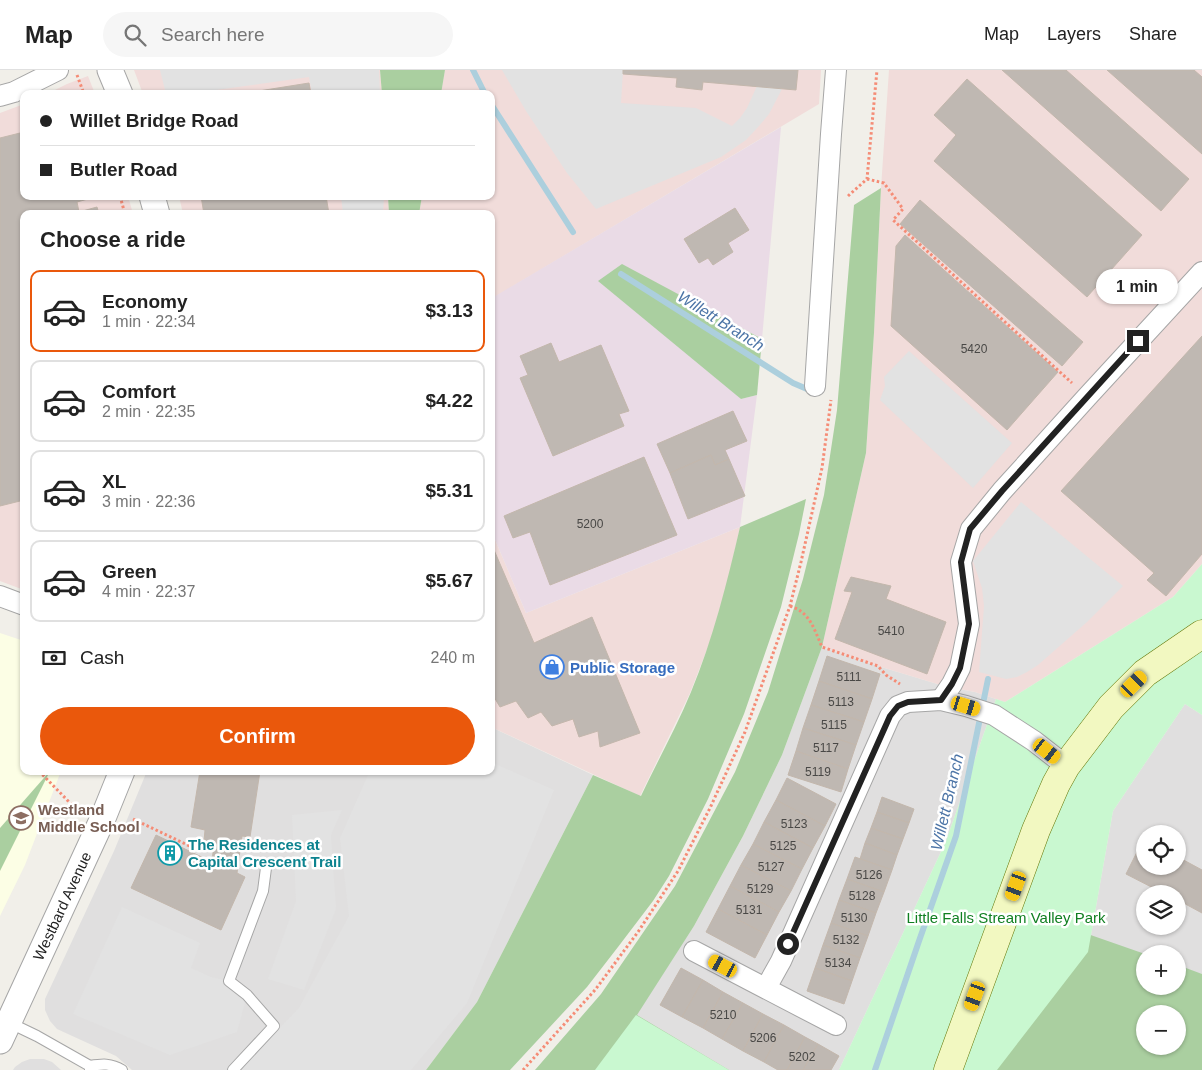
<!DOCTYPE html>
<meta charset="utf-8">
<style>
:root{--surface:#fff;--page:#f6f6f6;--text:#222;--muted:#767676;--line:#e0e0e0;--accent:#ea580c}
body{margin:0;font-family:Arial,sans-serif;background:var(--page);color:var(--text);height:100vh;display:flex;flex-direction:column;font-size:19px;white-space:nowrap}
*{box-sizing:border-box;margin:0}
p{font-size:16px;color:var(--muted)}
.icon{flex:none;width:28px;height:28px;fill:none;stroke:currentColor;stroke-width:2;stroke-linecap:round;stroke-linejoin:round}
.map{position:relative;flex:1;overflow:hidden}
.drawer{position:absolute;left:20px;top:140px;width:475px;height:565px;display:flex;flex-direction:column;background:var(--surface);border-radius:10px;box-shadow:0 1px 4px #0004}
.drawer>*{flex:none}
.top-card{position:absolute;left:20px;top:20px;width:475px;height:110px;border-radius:10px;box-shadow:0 1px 4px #0004;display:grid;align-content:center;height:110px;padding:0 20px;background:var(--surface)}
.controls{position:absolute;left:1136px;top:755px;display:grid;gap:10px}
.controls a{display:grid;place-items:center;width:50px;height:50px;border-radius:50%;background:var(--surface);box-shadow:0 1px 4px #0004;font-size:25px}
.end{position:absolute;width:22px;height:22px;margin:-11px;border:6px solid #222;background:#fff;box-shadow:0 0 0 2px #fff}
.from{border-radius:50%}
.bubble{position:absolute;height:35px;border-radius:18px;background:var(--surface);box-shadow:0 1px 4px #0004;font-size:16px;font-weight:600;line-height:35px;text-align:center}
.car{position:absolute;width:15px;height:30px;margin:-15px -8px;border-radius:6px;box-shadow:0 0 4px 1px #0007;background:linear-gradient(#f5c518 24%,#345 0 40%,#f5c518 0 76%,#345 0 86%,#f5c518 0)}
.top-card b{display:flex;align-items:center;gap:18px;height:48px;font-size:19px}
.top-card b+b{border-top:1px solid var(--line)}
.top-card i{width:12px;height:12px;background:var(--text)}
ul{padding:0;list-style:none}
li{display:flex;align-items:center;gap:15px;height:82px;margin:0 10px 8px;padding:0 10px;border:2px solid var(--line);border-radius:10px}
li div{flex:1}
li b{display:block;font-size:19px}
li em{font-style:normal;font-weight:600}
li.on{border-color:var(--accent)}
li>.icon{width:45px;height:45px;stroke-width:1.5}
h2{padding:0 20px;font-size:22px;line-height:60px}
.pay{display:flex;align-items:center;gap:12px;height:55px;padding:0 20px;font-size:19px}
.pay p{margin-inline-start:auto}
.cta{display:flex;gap:10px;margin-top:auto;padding:10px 20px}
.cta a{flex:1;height:58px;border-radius:30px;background:var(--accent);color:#fff;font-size:20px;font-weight:600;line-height:58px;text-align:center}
header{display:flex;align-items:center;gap:30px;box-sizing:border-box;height:70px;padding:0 25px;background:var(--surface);border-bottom:1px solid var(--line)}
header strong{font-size:24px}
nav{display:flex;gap:28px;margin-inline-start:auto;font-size:18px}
.search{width:350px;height:45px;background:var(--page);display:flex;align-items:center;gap:12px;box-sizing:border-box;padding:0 18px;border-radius:28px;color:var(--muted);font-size:19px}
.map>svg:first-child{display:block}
.residential{fill:#e0dfdf;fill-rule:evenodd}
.commercial{fill:#f1dcda}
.industrial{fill:#eadbe6}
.education{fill:#fcfee5}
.forest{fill:#aacfa0;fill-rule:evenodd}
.park{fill:#c9f8d0}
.parking{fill:#e2e2e2}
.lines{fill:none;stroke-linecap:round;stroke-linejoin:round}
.stream{stroke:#accfdd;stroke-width:6}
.building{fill:#bfb8b2;stroke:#c3b7ac}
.service-casing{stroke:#a6a6a6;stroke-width:12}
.minor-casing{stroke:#a6a6a6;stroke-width:22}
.tertiary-casing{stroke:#a6a6a6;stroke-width:27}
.secondary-casing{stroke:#657809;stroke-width:29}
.path{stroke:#f58c76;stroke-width:3;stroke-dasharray:2.5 2.5;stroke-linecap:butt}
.service{stroke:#fff;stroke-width:10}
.minor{stroke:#fff;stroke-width:20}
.tertiary{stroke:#fff;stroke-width:25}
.secondary{stroke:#f2f8c1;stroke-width:28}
.route{stroke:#222;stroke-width:6}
.labels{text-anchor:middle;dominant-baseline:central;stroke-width:5;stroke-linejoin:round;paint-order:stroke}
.number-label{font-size:12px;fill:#494846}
.shop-label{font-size:15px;font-weight:bold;fill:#366cbe;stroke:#fff;text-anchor:start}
.education-label{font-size:15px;font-weight:bold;fill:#785e54;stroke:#fff;text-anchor:start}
.culture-label{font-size:15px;font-weight:bold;fill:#0d838f;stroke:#fff;text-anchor:start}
.street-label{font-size:15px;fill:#222;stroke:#fff}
.park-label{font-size:15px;fill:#107f21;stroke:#fff}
.water-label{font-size:16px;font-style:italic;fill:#4d75a7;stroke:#fff}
</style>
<header>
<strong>Map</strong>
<div class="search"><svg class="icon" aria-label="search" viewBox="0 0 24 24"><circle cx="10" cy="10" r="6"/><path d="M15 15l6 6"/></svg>Search here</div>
<nav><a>Map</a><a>Layers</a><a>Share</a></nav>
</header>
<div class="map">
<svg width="1202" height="1000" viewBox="0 0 1202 1000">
<rect width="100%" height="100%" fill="#f1efe9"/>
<g class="residential">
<polygon points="822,577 878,596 944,616 975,622 996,629 946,771 839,1000 729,1000 636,945 694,856 743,766 782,685"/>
<path d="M1185 634 1202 645V904L1178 900V884H1145V893L1088 882 1113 741ZM1145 764H1178V796H1145ZM1145 824H1178V856H1145Z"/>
<polygon points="491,657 593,705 477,932 426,1000 132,1000 116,986 57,959 50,951 45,940 45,929 114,781 147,701 491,701"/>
<polygon points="30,989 44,989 52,992 61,1000 13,1000 15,997 22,992"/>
</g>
<g class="commercial">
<polygon points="134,0 380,0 382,24 143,24"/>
<polygon points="445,0 821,0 819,34 493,228 491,244 491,144 419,144 422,126 491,126 491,24 441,24"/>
<polygon points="889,0 1202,0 1202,494 1173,527 1005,632 975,622 944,616 878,596 822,577 866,383 874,263 881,118"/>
<polygon points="88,6 95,24 47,24 67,14"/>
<polygon points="24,34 24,126 128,126 133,144 24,144 24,520 0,511 0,43"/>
<polygon points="179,126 388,126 389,144 183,144"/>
<polygon points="740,457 728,511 711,569 690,623 640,726 491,657 491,460 526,543"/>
</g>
<polygon class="industrial" points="781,57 762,269 622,195 741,329 757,325 740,457 526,543 491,460 491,244 492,228"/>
<polygon class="education" points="0,563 24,571 24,701 61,701 25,795 0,846"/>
<g class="forest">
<polygon points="380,0 445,0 441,24 382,24"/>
<polygon points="881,118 874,263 866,383 822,577 782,685 743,766 694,856 637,945 729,1000 535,1000 601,924 675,816 735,702 768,622 803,509 824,425 837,340 854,135"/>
<polygon points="388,126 422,126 419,144 389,144"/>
<polygon points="622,194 762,269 757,325 741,329 598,211"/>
<path d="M806 429 799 464 781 537 744 644 708 729 669 806 653 831 618 877 587 917 510 1000H426L477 932 593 705 641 726C657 692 676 658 691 622 713 569 727 513 740 457Z"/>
<polygon points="50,701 0,801 0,758"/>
<path d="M1082 862 1145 884V916H1178V895L1202 904V1000H839ZM1145 944H1178V976H1145Z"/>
</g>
<g class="park">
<polygon points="1202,494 1202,645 1185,634 1113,741 1088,882 997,1000 839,1000 946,771 996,629 1005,632 1173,527"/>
<polygon points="636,945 729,1000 595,1000"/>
</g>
<g class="parking">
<polygon points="160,0 379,0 380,24 312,24 309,7 187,24 166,24"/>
<polygon points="502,0 623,0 621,33 696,38 732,56 740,48 747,38 757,16 782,19 769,44 759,56 746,70 721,87 596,139 567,103 526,41"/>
<polygon points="341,126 384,126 383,144 343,144"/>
<polygon points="909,281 1012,373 973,418 880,330 885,316 884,307"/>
<polygon points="1021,432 1123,516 1087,552 1038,595 1027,602 1017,607 1006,609 979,602 984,536 982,518 973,491"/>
<polygon points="491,692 554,720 467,933 411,1000 239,1000 299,938 349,846 340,768 370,701 491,701"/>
<polygon points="342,740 331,765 336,839 304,920 268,909 296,831 292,745"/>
<polygon points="122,837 200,873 191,898 211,907 229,911 247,925 237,962 170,985 73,944"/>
</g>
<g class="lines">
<g class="stream">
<polyline points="473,0 485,24"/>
<polyline points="491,34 573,162"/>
<polyline points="621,204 793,313 807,319"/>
<polyline points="875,1000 919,871 956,766 988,609"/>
</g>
</g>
<g class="building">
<polygon points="623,0 798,0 796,20 703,12 702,20 676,17 677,8 623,4"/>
<polygon points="1002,0 1066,0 1189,109 1161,141"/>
<polygon points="1107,0 1194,0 1202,7 1202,84"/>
<polygon points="967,9 1142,165 1087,227 934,91 956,65 934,45"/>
<polygon points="309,13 311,24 240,24"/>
<polygon points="24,62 24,126 95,126 95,127 77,132 79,142 97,137 99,144 24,144 24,430 0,436 0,68"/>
<polygon points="201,126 326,126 329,144 204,144"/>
<polygon points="920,130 1083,272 1062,296 900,154"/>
<polygon points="735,138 749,160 728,173 733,182 713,195 708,188 699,193 684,169"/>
<polygon points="905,165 1058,302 1007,360 891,256 896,176"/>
<polygon points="1202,266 1202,484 1166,526 1147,510 1154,503 1061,421"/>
<polygon points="551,273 559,292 601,275 629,341 619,344 624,356 553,386 520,308 528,305 520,286"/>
<polygon points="733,341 747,371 725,380 729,389 715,395 711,385 670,403 657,374"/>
<polygon points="711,385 715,395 729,389 745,426 688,449 670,403"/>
<polygon points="644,387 677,465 550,515 530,462 513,468 504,446"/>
<polygon points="491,473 534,573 592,547 640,663 600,677 598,661 579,667 573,649 552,656 541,642 528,648 516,631 500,637 491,622"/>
<polygon points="851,507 891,516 886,529 946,552 927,604 835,569 852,522 844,521"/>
<polygon points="827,586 880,604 872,629 819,611"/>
<polygon points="819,611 872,629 864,652 811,635"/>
<polygon points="811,635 864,652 856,675 803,658"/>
<polygon points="803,658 856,675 848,699 796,681"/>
<polygon points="796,681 848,699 841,722 788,705"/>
<polygon points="200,701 260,701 250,767 242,766 237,803 245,807 221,860 131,818 156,765 212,792 214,773 204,771 205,760 191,757"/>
<polygon points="787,708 836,734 825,756 776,730"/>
<polygon points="882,727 914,739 909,753 877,742"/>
<polygon points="776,730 825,756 813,778 764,752"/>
<polygon points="877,742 909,753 903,769 871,758"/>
<polygon points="764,752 813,778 802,799 753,774"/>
<polygon points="871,758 903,769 897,785 865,773"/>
<polygon points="1143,770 1145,771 1145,796 1178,796 1178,787 1202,800 1202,843 1178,830 1178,824 1165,824 1126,804"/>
<polygon points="865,773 897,785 892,800 860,789"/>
<polygon points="753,774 802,799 791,821 741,795"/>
<polygon points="855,787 892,800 884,822 847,809"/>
<polygon points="741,795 791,821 779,842 730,816"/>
<polygon points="847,809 884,822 876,843 839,830"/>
<polygon points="730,816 779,842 767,865 718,839"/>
<polygon points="839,830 876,843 868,866 831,853"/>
<polygon points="718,839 767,865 755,888 706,862"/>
<polygon points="831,853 868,866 860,888 823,875"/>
<polygon points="823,875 860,888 852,911 815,898"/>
<polygon points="681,898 703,910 682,947 660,935"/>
<polygon points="815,898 852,911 844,934 807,921"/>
<polygon points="703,910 723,922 703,958 682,947"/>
<polygon points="723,922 743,933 722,969 703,958"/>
<polygon points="743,933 763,944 743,981 722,969"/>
<polygon points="763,944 784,955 764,992 743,981"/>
<polygon points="784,955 805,967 787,1000 778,1000 764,992"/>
<polygon points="805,967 818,974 803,1000 787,1000"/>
<polygon points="818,974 839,986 831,1000 803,1000"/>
</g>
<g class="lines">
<g class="service-casing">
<g id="service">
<polyline points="10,953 37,966 90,996"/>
<path d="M90 1000V996C102 994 111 993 122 1000"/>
<polyline points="233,1000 274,956 247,925 229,911 263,821 266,798"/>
</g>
</g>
<g class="minor-casing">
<g id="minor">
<polyline points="0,26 14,22 58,0"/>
<polyline points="815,316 831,64 836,0"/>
<polyline points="0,526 24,535"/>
<polyline points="941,630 952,614 960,598 969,554 961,492 971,459 1002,421 1087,327 1202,202"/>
<polyline points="694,881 836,955"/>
<polyline points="766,918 781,891 890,646 898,636 908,632 941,630 966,636 994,645 1034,671 1066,696"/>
</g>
</g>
<g class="tertiary-casing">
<g id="tertiary">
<polyline points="110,0 120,24"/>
<polyline points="152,126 157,144"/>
<polyline points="0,971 103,748 122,701"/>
</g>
</g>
<g class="secondary-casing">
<polyline id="secondary" points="948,1000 1036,760 1056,714 1066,696 1111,637 1145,603 1202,564"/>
</g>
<g class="path">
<polyline points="77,5 84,24"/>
<polyline points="867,109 884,113 903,139 893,150 1072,313"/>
<polyline points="120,126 125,144"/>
<polyline points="848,126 867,109 877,0"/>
<path d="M790 536C810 542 814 559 822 577L878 596 886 605 900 614"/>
<polyline points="21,683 24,686"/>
<polyline points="39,701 72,735"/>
<polyline points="133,749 198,780"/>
<polyline points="523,1000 595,920 638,862 678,801 710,738 745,662 790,536 801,492 822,398 831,330"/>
</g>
<use href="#service" class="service"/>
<use href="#minor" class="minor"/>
<use href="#tertiary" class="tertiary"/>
<use href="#secondary" class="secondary"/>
</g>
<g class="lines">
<polyline class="route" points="788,874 890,646 898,636 908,632 941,630 952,614 960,598 969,554 961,492 970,459 1002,421 1138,271"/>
</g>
<defs>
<g id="shop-ring" transform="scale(1.25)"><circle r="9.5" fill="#fff" stroke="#3f7fe0" stroke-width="1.5"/><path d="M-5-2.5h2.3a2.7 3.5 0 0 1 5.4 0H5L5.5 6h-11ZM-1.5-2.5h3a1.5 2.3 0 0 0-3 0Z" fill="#3f7fe0"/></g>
<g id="school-ring" transform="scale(1.25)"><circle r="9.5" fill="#fff" stroke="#8d6e63" stroke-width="1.5"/><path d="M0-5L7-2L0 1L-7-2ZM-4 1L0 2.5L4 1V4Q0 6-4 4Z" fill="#8d6e63"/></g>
<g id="building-ring" transform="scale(1.25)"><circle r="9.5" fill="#fff" stroke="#0f9aa8" stroke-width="1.5"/><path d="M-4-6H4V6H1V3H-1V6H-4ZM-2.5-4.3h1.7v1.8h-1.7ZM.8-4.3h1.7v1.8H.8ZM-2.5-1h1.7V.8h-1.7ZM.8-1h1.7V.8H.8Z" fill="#0f9aa8"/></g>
</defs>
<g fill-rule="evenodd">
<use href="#shop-ring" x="552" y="597"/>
<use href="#school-ring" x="21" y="748"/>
<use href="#building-ring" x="170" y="783"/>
</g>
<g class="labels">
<g class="number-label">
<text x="974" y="279">5420</text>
<text x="590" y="454">5200</text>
<text x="891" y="561">5410</text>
<text x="849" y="607">5111</text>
<text x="841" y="632">5113</text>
<text x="834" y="655">5115</text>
<text x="826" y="678">5117</text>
<text x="818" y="702">5119</text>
<text x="794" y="754">5123</text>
<text x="783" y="776">5125</text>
<text x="771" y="797">5127</text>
<text x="869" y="805">5126</text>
<text x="760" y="819">5129</text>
<text x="862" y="826">5128</text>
<text x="749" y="840">5131</text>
<text x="854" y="848">5130</text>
<text x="846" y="870">5132</text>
<text x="838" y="893">5134</text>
<text x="723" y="945">5210</text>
<text x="763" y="968">5206</text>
<text x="802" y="987">5202</text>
</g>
<g class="shop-label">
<text x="570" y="597">Public Storage</text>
</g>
<g class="education-label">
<text x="38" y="739">Westland<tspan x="38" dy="17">Middle School</tspan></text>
</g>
<g class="culture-label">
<text x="188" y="774">The Residences at<tspan x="188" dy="17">Capital Crescent Trail</tspan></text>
</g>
<g class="street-label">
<text transform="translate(62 836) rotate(-65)">Westbard Avenue</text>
</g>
<g class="park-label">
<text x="1006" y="847">Little Falls Stream Valley Park</text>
</g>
<g class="water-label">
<text transform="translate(721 251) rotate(32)">Willett Branch</text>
<text transform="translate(947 732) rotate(-77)">Willett Branch</text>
</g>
</g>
</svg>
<div class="controls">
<a><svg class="icon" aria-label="locate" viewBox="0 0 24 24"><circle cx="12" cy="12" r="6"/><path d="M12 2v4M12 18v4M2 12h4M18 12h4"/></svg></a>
<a><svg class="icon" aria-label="layers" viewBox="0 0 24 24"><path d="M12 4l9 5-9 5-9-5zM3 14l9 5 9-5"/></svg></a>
<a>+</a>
<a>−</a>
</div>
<i class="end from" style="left:788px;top:874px"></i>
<i class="end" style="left:1138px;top:271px"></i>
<div class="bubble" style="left:1096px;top:199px;width:82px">1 min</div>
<i class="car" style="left:1134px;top:614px;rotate:45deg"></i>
<i class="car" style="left:966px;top:636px;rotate:107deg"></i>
<i class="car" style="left:1047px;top:681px;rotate:128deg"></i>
<i class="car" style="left:1016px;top:816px;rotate:200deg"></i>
<i class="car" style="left:723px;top:896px;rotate:298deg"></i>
<i class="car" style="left:975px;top:926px;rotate:200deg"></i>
<div class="top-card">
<b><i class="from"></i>Willet Bridge Road</b>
<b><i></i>Butler Road</b>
</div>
<section class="drawer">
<h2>Choose a ride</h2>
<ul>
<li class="on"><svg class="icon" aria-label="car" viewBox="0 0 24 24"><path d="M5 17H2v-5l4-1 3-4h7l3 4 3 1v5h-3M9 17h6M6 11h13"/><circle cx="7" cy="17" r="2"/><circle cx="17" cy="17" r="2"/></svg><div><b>Economy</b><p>1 min · 22:34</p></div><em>$3.13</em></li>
<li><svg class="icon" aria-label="car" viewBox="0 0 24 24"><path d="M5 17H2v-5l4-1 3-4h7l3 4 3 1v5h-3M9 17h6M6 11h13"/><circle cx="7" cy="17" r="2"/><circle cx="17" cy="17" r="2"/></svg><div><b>Comfort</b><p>2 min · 22:35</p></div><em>$4.22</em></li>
<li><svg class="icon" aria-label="car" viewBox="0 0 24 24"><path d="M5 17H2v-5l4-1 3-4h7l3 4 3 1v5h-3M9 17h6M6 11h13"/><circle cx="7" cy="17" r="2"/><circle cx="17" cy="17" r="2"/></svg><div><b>XL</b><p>3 min · 22:36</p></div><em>$5.31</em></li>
<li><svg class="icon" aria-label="car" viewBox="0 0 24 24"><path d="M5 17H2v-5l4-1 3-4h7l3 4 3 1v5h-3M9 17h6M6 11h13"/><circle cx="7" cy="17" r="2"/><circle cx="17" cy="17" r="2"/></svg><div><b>Green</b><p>4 min · 22:37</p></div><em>$5.67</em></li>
</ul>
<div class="pay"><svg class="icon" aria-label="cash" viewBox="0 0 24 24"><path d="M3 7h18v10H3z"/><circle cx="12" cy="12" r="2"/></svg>Cash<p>240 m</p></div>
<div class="cta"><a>Confirm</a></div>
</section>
</div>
